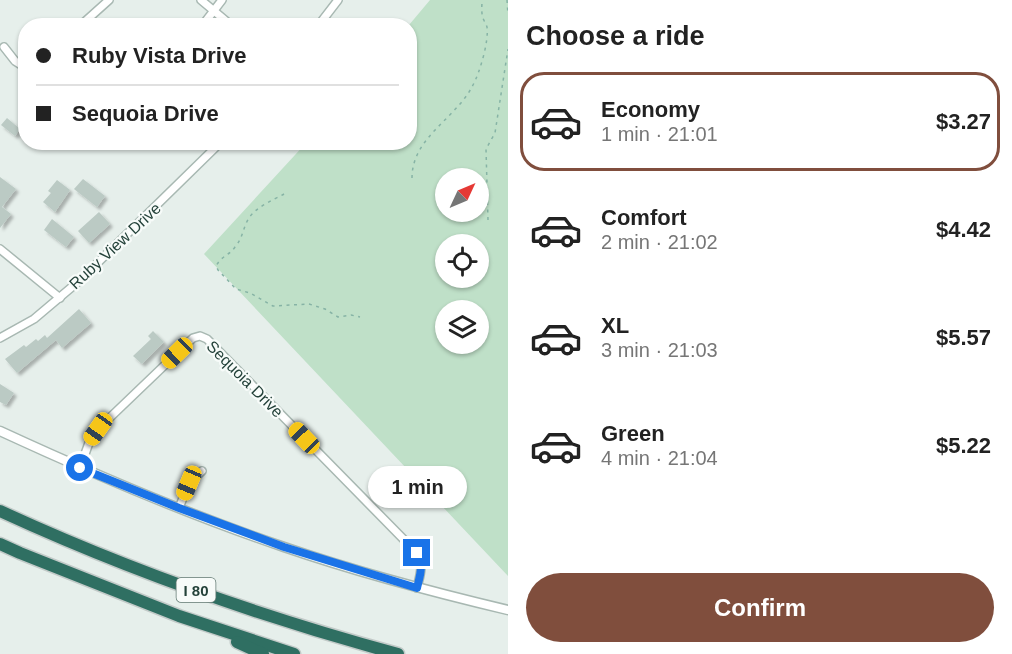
<!DOCTYPE html>
<meta charset="utf-8">
<style>
:root{--surface:#fff;--page:#f2f2f2;--text:#222;--muted:#767676;--line:#e0e0e0;--accent:#804e3d}
body{margin:0;font-family:Arial,sans-serif;background:var(--page);color:var(--text);height:100vh;display:flex;flex-direction:column;font-size:22px;white-space:nowrap}
*{box-sizing:border-box;margin:0}
p{font-size:20px;color:var(--muted)}
.icon{flex:none;width:33px;height:33px;fill:none;stroke:currentColor;stroke-width:2;stroke-linecap:round;stroke-linejoin:round}
.map{position:relative;flex:1;overflow:hidden}
.side{display:flex;flex-direction:column;background:var(--surface);width:504px}
.side>*{flex:none}
.hud{position:absolute;left:18px;top:18px;width:399px;height:132px;border-radius:24px;box-shadow:0 2px 4px #0004;display:grid;align-content:center;height:132px;padding:0 18px;background:var(--surface)}
.needle{width:39px;rotate:46deg}
.buttons{position:absolute;left:435px;top:168px;display:grid;gap:12px}
.buttons a{display:grid;place-items:center;width:54px;height:54px;border-radius:50%;background:var(--surface);box-shadow:0 2px 4px #0004;font-size:30px}
.end{position:absolute;width:27px;height:27px;margin:-14px;border:8px solid #1a73e8;background:#fff;box-shadow:0 0 0 3px #fff}
.from{border-radius:50%}
.bubble{position:absolute;height:42px;border-radius:21px;background:var(--surface);box-shadow:0 2px 4px #0004;font-size:20px;font-weight:800;line-height:42px;text-align:center}
.car{position:absolute;width:18px;height:36px;margin:-18px -9px;border-radius:8px;box-shadow:0 0 4px 2px #0007;background:linear-gradient(#f5c518 24%,#345 0 40%,#f5c518 0 76%,#345 0 86%,#f5c518 0)}
.hud b{display:flex;align-items:center;gap:21px;height:57px;font-size:22px}
.hud b+b{border-top:2px solid var(--line)}
.hud i{width:15px;height:15px;background:var(--text)}
ul{padding:0;list-style:none}
li{display:flex;align-items:center;gap:18px;height:99px;margin:0 12px 9px;padding:0 6px;border:3px solid transparent;border-radius:24px}
li div{flex:1}
li b{display:block;font-size:22px}
li em{font-style:normal;font-weight:800}
li.on{border-color:var(--accent)}
li>.icon{width:54px;height:54px;stroke-width:1.5}
h2{padding:0 18px;font-size:27px;line-height:72px}
.action{display:flex;gap:12px;margin-top:auto;padding:12px 18px}
.action a{flex:1;height:69px;border-radius:36px;background:var(--accent);color:#fff;font-size:24px;font-weight:800;line-height:69px;text-align:center}
main{display:flex;flex:1;min-height:0}
.map>svg:first-child{display:block}
.green{fill:#bfe0c8;fill-rule:evenodd}
.building{fill:#bbcac4;filter:url(#shadow)}
.lines{fill:none;stroke-linecap:round;stroke-linejoin:round}
.minor-casing{stroke:#a8b8b2;stroke-width:10}
.tertiary-casing{stroke:#a8b8b2;stroke-width:11}
.motorway-casing{stroke:#c2cac8;stroke-width:15}
.path{stroke:#86b3a5;stroke-width:1.5;stroke-dasharray:3 4.5;stroke-linecap:butt}
.minor{stroke:#fff;stroke-width:7}
.tertiary{stroke:#fff;stroke-width:8}
.motorway{stroke:#2f6f62;stroke-width:12}
.route{stroke:#1a73e8;stroke-width:8}
.labels{text-anchor:middle;dominant-baseline:central;stroke-width:4.5;stroke-linejoin:round;paint-order:stroke}
.shield{fill:#f7fbf9;stroke:#637a73;stroke-width:1.5}
.shield-label{font-size:15px;font-weight:bold;fill:#24423a}
.street-label{font-size:16px;fill:#24423a;stroke:#f7fbf9}
</style>
<main>
<div class="map">
<svg width="508" height="654" viewBox="0 0 508 654">
<defs>
<filter id="shadow"><feDropShadow dx="3" dy="3" stdDeviation="1.5" flood-color="#0004"/></filter>
</defs>
<rect width="100%" height="100%" fill="#e6efeb"/>
<path class="green" d="M430 0H508V576L204 254 306 143 410 142 409 25ZM446 178H478V212H446ZM446 244H478V278H446ZM446 310H478V344H446Z"/>
<g class="building">
<polygon points="7,118 20,129 15,136 1,125"/>
<polygon points="0,177 16,189 2,207 11,214 0,228"/>
<polygon points="83,179 105,196 97,207 74,189"/>
<polygon points="57,180 70,190 55,212 43,202 51,193 48,191"/>
<polygon points="99,212 110,224 89,243 78,231"/>
<polygon points="52,219 74,237 66,247 44,230"/>
<polygon points="79,309 91,323 62,348 56,340 17,373 5,359 24,345 26,347 36,339 38,341 45,335 47,338"/>
<polygon points="153,331 164,342 142,364 133,356 151,339 148,336"/>
<polygon points="0,384 14,393 6,405 0,402"/>
</g>
<g class="lines">
<g class="minor-casing">
<g id="minor">
<polyline points="201,0 232,26"/>
<polyline points="80,26 109,0"/>
<polyline points="202,26 222,0"/>
<polyline points="318,26 338,0"/>
<polyline points="4,47 15,61 26,68"/>
<polyline points="0,249 60,298"/>
<polyline points="0,338 34,319 79,281 221,142"/>
<path d="M80 468 90 440 98 429 193 338 200 336 207 339 417 553C424 566 420 575 417 588"/>
<polyline points="179,508 189,483 202,471"/>
</g>
</g>
<g class="tertiary-casing">
<path id="tertiary" d="M0 431C93 474 187 514 284 547 357 572 432 592 508 610"/>
</g>
<g class="motorway-casing">
<g id="motorway">
<path d="M0 511C128 570 262 617 398 654"/>
<polyline points="0,544 20,553 179,616 294,654"/>
<polyline points="237,642 263,654"/>
</g>
</g>
<g class="path">
<polyline points="507,0 508,15"/>
<path d="M412 178C412 137 456 119 473 85 480 72 489 41 487 27 486 24 484 21 483 18 481 12 482 6 482 0"/>
<path d="M284 194C273 200 256 207 249 218 243 227 243 238 235 247 229 256 222 255 216 266L218 270 236 289 250 293 273 306 309 304 325 309 338 317 351 315 360 317"/>
<polyline points="488,220 486,149 495,133 508,49"/>
</g>
<use href="#minor" class="minor"/>
<use href="#tertiary" class="tertiary"/>
<use href="#motorway" class="motorway"/>
</g>
<g class="lines">
<path class="route" d="M80 468 179 508 284 547 417 588C420 575 424 566 417 553"/>
</g>
<g class="labels">
<rect class="shield" x="176.5" y="578" width="39" height="24" rx="4.5"/>
<g class="shield-label">
<text x="196" y="590">I 80</text>
</g>
<g class="street-label">
<text transform="translate(115 246) rotate(-43)">Ruby View Drive</text>
<text transform="translate(245 379) rotate(45)">Sequoia Drive</text>
</g>
</g>
</svg>
<div class="buttons">
<a><svg class="needle" viewBox="-14 -14 28 28"><path d="M0-13l5 13h-10z" fill="#e53935"/><path d="M0 13l5-13h-10z" fill="#767676"/></svg></a>
<a><svg class="icon" aria-label="locate" viewBox="0 0 24 24"><circle cx="12" cy="12" r="6"/><path d="M12 2v4M12 18v4M2 12h4M18 12h4"/></svg></a>
<a><svg class="icon" aria-label="layers" viewBox="0 0 24 24"><path d="M12 4l9 5-9 5-9-5zM3 14l9 5 9-5"/></svg></a>
</div>
<i class="end from" style="left:80px;top:468px"></i>
<i class="end" style="left:417px;top:553px"></i>
<div class="bubble" style="left:368px;top:466px;width:99px">1 min</div>
<i class="car" style="left:177px;top:353px;rotate:226deg"></i>
<i class="car" style="left:98px;top:429px;rotate:215deg"></i>
<i class="car" style="left:304px;top:438px;rotate:316deg"></i>
<i class="car" style="left:189px;top:483px;rotate:203deg"></i>
<div class="hud">
<b><i class="from"></i>Ruby Vista Drive</b>
<b><i></i>Sequoia Drive</b>
</div>
</div>
<section class="side">
<h2>Choose a ride</h2>
<ul>
<li class="on"><svg class="icon" aria-label="car" viewBox="0 0 24 24"><path d="M5 17H2v-5l4-1 3-4h7l3 4 3 1v5h-3M9 17h6M6 11h13"/><circle cx="7" cy="17" r="2"/><circle cx="17" cy="17" r="2"/></svg><div><b>Economy</b><p>1 min · 21:01</p></div><em>$3.27</em></li>
<li><svg class="icon" aria-label="car" viewBox="0 0 24 24"><path d="M5 17H2v-5l4-1 3-4h7l3 4 3 1v5h-3M9 17h6M6 11h13"/><circle cx="7" cy="17" r="2"/><circle cx="17" cy="17" r="2"/></svg><div><b>Comfort</b><p>2 min · 21:02</p></div><em>$4.42</em></li>
<li><svg class="icon" aria-label="car" viewBox="0 0 24 24"><path d="M5 17H2v-5l4-1 3-4h7l3 4 3 1v5h-3M9 17h6M6 11h13"/><circle cx="7" cy="17" r="2"/><circle cx="17" cy="17" r="2"/></svg><div><b>XL</b><p>3 min · 21:03</p></div><em>$5.57</em></li>
<li><svg class="icon" aria-label="car" viewBox="0 0 24 24"><path d="M5 17H2v-5l4-1 3-4h7l3 4 3 1v5h-3M9 17h6M6 11h13"/><circle cx="7" cy="17" r="2"/><circle cx="17" cy="17" r="2"/></svg><div><b>Green</b><p>4 min · 21:04</p></div><em>$5.22</em></li>
</ul>
<div class="action"><a>Confirm</a></div>
</section>
</main>
